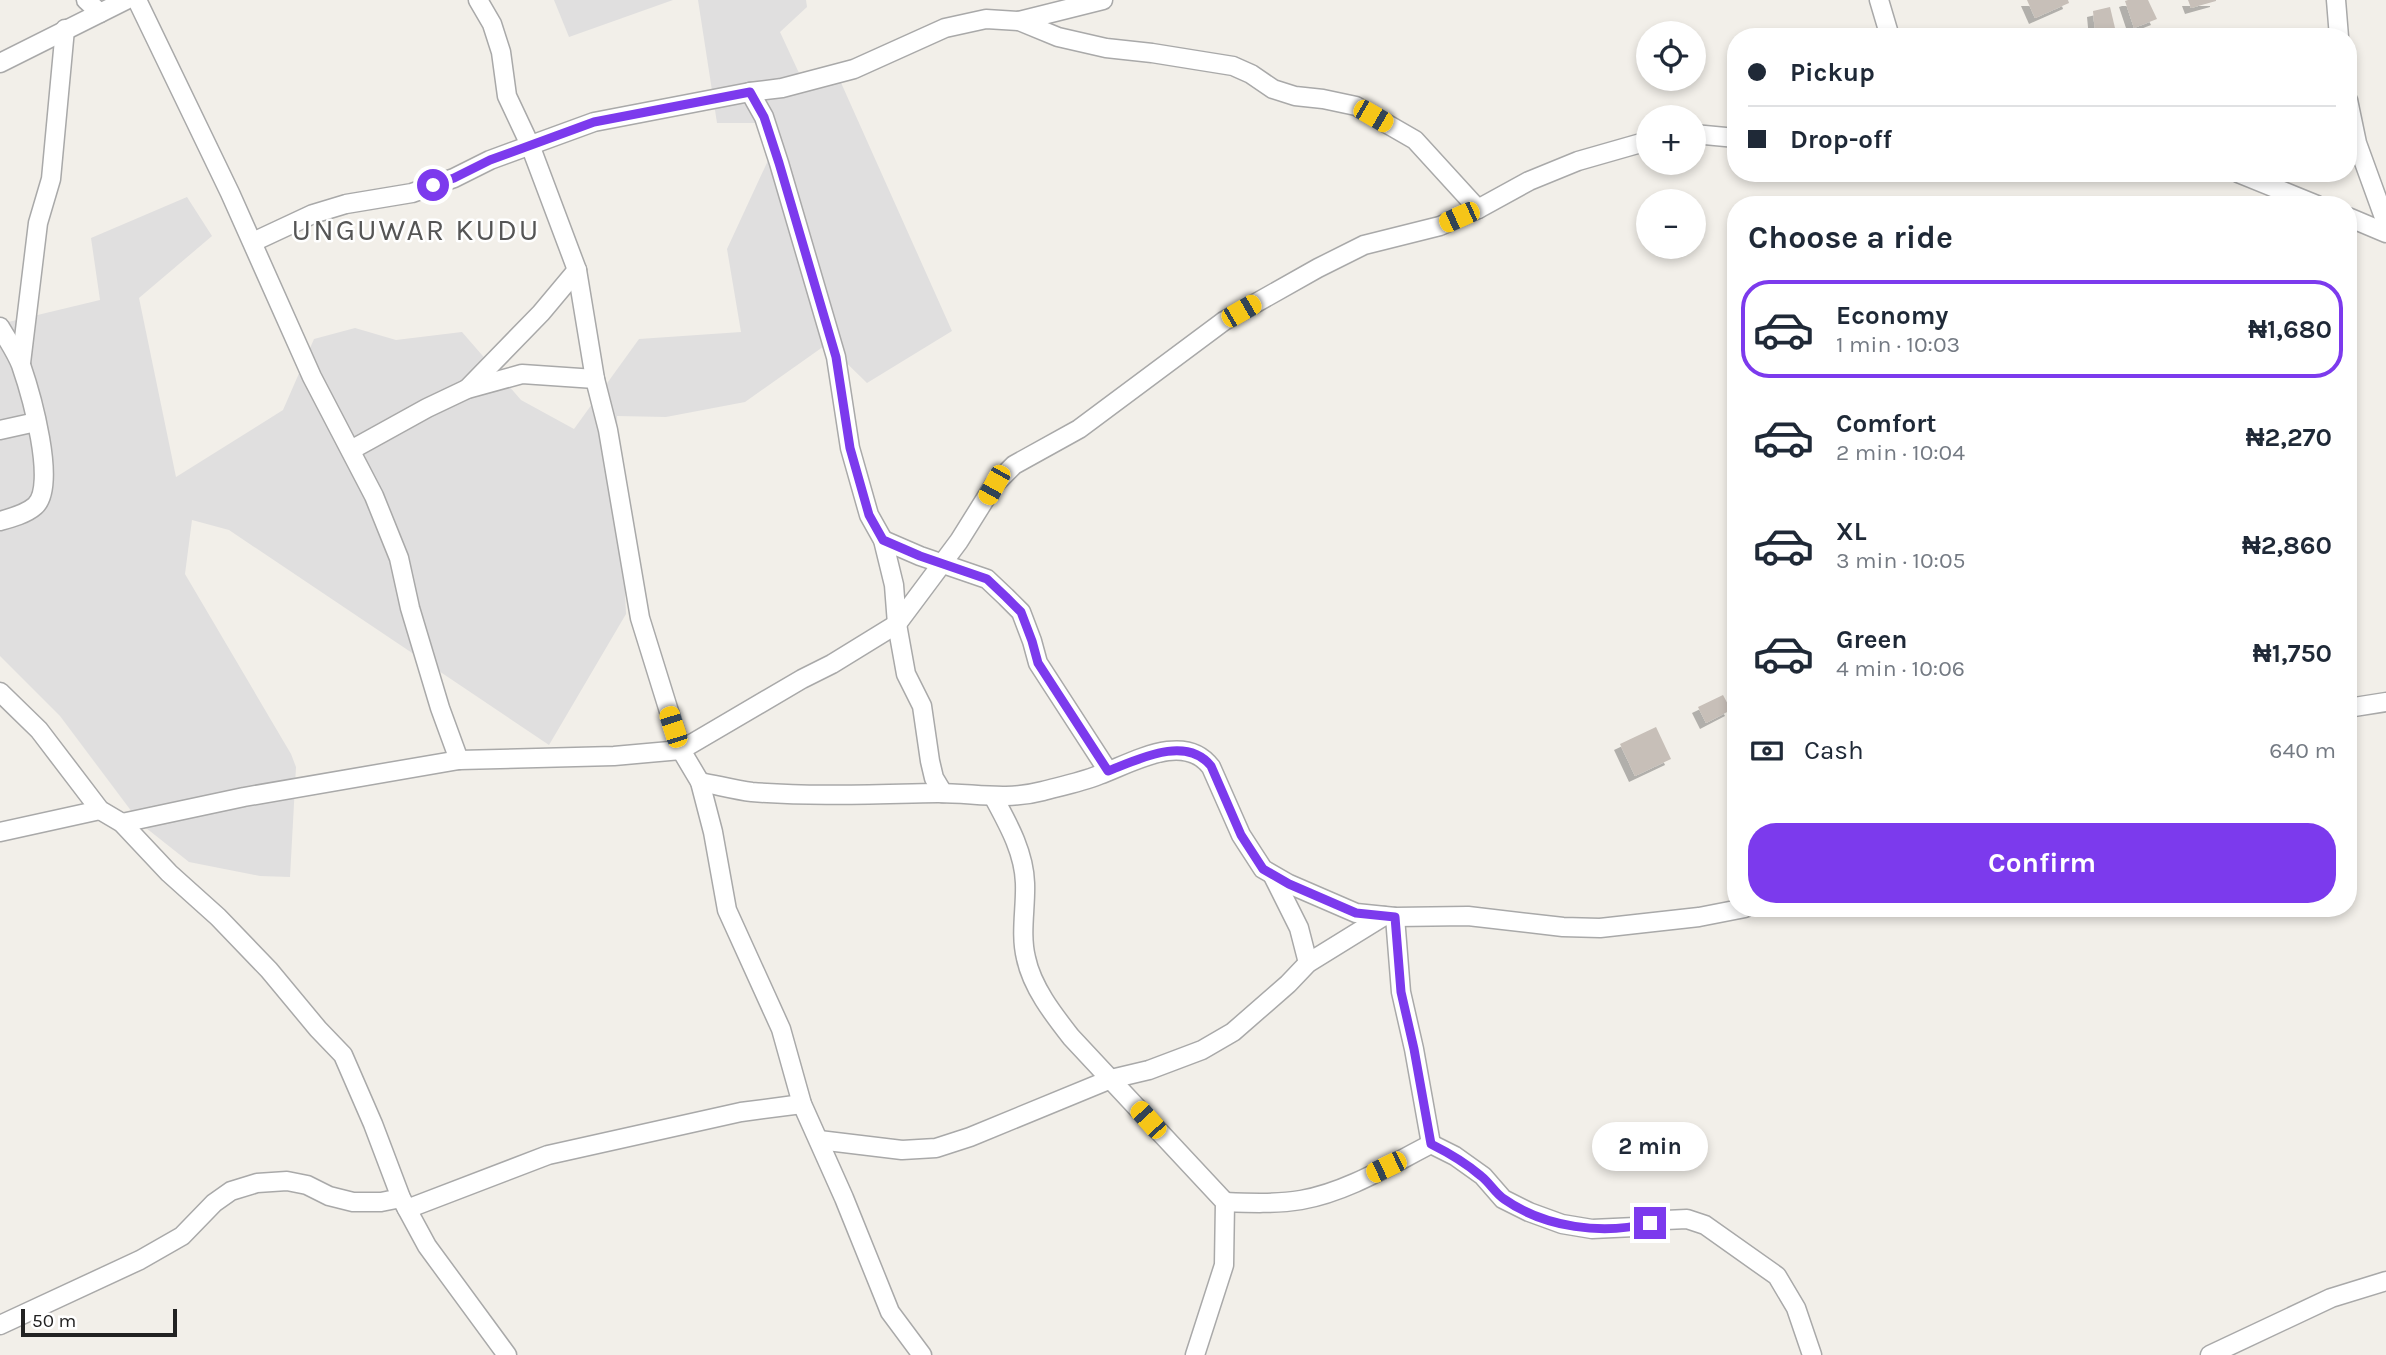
<!DOCTYPE html>
<meta charset="utf-8">
<style>
:root{--surface:#fff;--page:#f2f2f3;--text:#1f2937;--muted:#747a83;--line:#e0e1e3;--accent:#7c3aed}
body{margin:0;font-family:Karla,sans-serif;background:var(--page);color:var(--text);height:100vh;display:flex;flex-direction:column;font-size:26px;white-space:nowrap}
*{box-sizing:border-box;margin:0}
p{font-size:23px;color:var(--muted)}
.icon{flex:none;width:38px;height:38px;fill:none;stroke:currentColor;stroke-width:2;stroke-linecap:round;stroke-linejoin:round}
.map{position:relative;flex:1;overflow:hidden}
.drawer{position:absolute;left:1727px;top:196px;width:630px;height:721px;display:flex;flex-direction:column;background:var(--surface);border-radius:28px;box-shadow:0 4px 10px #0003}
.drawer>*{flex:none}
.hud{position:absolute;left:1727px;top:28px;width:630px;height:154px;border-radius:28px;box-shadow:0 4px 10px #0003;display:grid;align-content:center;height:154px;padding:0 21px;background:var(--surface)}
.buttons{position:absolute;left:1636px;top:21px;display:grid;gap:14px}
.buttons a{display:grid;place-items:center;width:70px;height:70px;border-radius:50%;background:var(--surface);box-shadow:0 4px 10px #0003;font-size:35px}
.scale{position:absolute;left:21px;bottom:18px;width:156px;box-sizing:border-box;padding-left:7px;border:4px solid #222;border-top:0;font-size:19px;line-height:24px;white-space:nowrap;color:#222;-webkit-text-stroke:5px #fff;paint-order:stroke}
.end{position:absolute;width:32px;height:32px;margin:-16px;border:9px solid #7c3aed;background:#fff;box-shadow:0 0 0 4px #fff}
.from{border-radius:50%}
.bubble{position:absolute;height:49px;border-radius:24px;background:var(--surface);box-shadow:0 4px 10px #0003;font-size:23px;font-weight:700;line-height:49px;text-align:center}
.car{position:absolute;width:21px;height:42px;margin:-21px -10px;border-radius:9px;box-shadow:0 0 5px 2px #0007;background:linear-gradient(#f5c518 24%,#345 0 40%,#f5c518 0 76%,#345 0 86%,#f5c518 0)}
.hud b{display:flex;align-items:center;gap:24px;height:66px;font-size:26px}
.hud b+b{border-top:2px solid var(--line)}
.hud i{width:18px;height:18px;background:var(--text)}
ul{padding:0;list-style:none}
li{display:flex;align-items:center;gap:21px;height:98px;margin:0 14px 10px;padding:0 7px;border:4px solid transparent;border-radius:28px}
li div{flex:1}
li b{display:block;font-size:26px}
li em{font-style:normal;font-weight:700}
li.selected{border-color:var(--accent)}
li>.icon{width:63px;height:63px;stroke-width:1.5}
h2{padding:0 21px;font-size:32px;line-height:84px}
.pay{display:flex;align-items:center;gap:18px;height:77px;padding:0 21px;font-size:26px}
.pay p{margin-inline-start:auto}
.cta{display:flex;gap:14px;margin-top:auto;padding:14px 21px}
.cta a{flex:1;height:80px;border-radius:28px;background:var(--accent);color:#fff;font-size:28px;font-weight:700;line-height:80px;text-align:center}
.map>svg:first-child{display:block}
.residential{fill:#e0dfdf}
.building{fill:#c7bfb8;filter:url(#shadow)}
.lines{fill:none;stroke-linecap:round;stroke-linejoin:round}
.street-casing{stroke:#a9a9a9;stroke-width:21}
.street{stroke:#fff;stroke-width:18}
.route{stroke:#7c3aed;stroke-width:9}
.labels{text-anchor:middle;dominant-baseline:central;stroke-width:5;stroke-linejoin:round;paint-order:stroke}
.quarter-label{font-size:30px;letter-spacing:2px;fill:#555;stroke:#fff}
</style>
<div class="map">
<svg width="2386" height="1355" viewBox="0 0 2386 1355">
<defs>
<filter id="shadow"><feDropShadow dx="-6" dy="6" stdDeviation="0" flood-color="#0004"/></filter>
</defs>
<rect width="100%" height="100%" fill="#f2efe9"/>
<g class="residential">
<polygon points="554,0 673,0 569,37"/>
<polygon points="698,0 806,0 807,7 780,32 805,86 838,76 952,331 867,383 827,344 745,402 666,417 617,416 626,614 549,745 229,530 192,520 185,574 291,754 296,767 290,877 260,876 189,862 141,824 60,716 0,656 0,324 100,300 91,238 187,197 212,236 139,298 176,477 283,410 314,339 355,328 396,340 462,332 521,400 574,429 639,339 741,332 727,249 771,154 762,123 717,123"/>
</g>
<g class="building">
<polygon points="2027,0 2068,0 2069,3 2035,18"/>
<polygon points="2128,0 2148,0 2157,19 2134,28 2125,1"/>
<polygon points="2188,0 2216,0 2216,1 2191,8"/>
<polygon points="2110,7 2115,28 2095,32 2093,11"/>
<polygon points="1723,695 1731,710 1706,723 1698,707"/>
<polygon points="1656,727 1671,759 1635,776 1620,744"/>
</g>
<g class="lines">
<g class="street-casing">
<g id="street">
<polyline points="86,0 100,13"/>
<polyline points="137,0 230,193 312,377 374,496 399,558 410,608 440,708 459,760"/>
<polyline points="478,0 492,24 501,52 507,96 530,145 577,270 595,379 608,430 640,618 681,750 700,782 713,832 727,910 781,1029 802,1104 844,1198 890,1312 922,1355"/>
<polyline points="1879,0 1890,37"/>
<polyline points="2336,0 2339,37"/>
<polyline points="1019,21 1103,0"/>
<polyline points="0,63 126,0"/>
<polyline points="750,92 764,117 779,163 836,357 850,448 869,515 883,540 894,585 897,624 906,674 922,706 930,761 934,778 943,793"/>
<polyline points="2348,100 2357,143 2386,223"/>
<polyline points="1694,134 1736,138"/>
<polyline points="2238,173 2317,205"/>
<polyline points="2348,217 2386,233"/>
<polyline points="253,242 313,214 346,204 412,193 454,178 490,160 594,122 750,92 782,88 854,69 945,28 986,19 1019,21 1058,37 1106,48 1152,53 1233,66 1251,74 1273,89 1295,96 1323,99 1356,106 1415,140 1478,209"/>
<path d="M0 327C7 339 16 352 21 365 30 391 58 486 35 506 26 514 11 518 0 521"/>
<polyline points="21,363 38,223 51,179 65,29"/>
<polyline points="467,389 541,313 577,270"/>
<polyline points="0,430 36,422"/>
<polyline points="351,450 427,408 467,389 522,374 595,379"/>
<polyline points="883,540 920,556 987,579 1006,597 1021,612 1032,641 1038,663 1108,771"/>
<polyline points="0,692 39,730 100,810 122,823 169,873 218,917 269,970 318,1029 343,1055 373,1124 401,1198 427,1246 507,1355"/>
<polyline points="2348,708 2386,702"/>
<path d="M700 782C717 785 735 790 752 792 814 797 876 794 938 793 975 793 1005 801 1043 791 1062 786 1081 782 1099 775 1132 763 1184 731 1211 767L1241 835 1263 869 1289 884 1356 913 1395 917 1468 916 1563 927 1600 928 1699 917 1745 908"/>
<path d="M994 798C1008 824 1024 852 1025 883 1026 907 1020 934 1026 958 1032 987 1053 1014 1071 1037L1225 1202 1224 1265 1195 1355"/>
<polyline points="122,823 244,797 459,760 614,756 681,750 802,679 832,664 897,624 959,541 994,485 1014,465 1079,429 1224,321 1318,268 1364,245 1440,226 1478,209 1529,181 1578,161 1648,141"/>
<polyline points="0,832 100,810"/>
<polyline points="1273,876 1299,928 1308,963"/>
<polyline points="1395,917 1401,992 1414,1049 1431,1144"/>
<polyline points="819,1140 902,1150 936,1148 970,1137 1111,1079 1149,1070 1202,1050 1233,1032 1288,984 1308,963 1384,916"/>
<polyline points="1431,1144 1455,1156 1483,1176 1503,1199 1529,1212 1562,1224 1592,1229 1635,1227 1665,1220 1687,1219 1705,1225 1777,1276 1796,1308 1812,1355"/>
<path d="M1225 1202C1250 1203 1276 1204 1301 1200 1347 1192 1390 1165 1431 1144"/>
<polyline points="407,1209 548,1155 741,1112 802,1104"/>
<polyline points="0,1325 140,1260 182,1236 214,1203 231,1191 257,1183 287,1181 307,1185 329,1196 353,1202 381,1202 401,1198"/>
<polyline points="2210,1355 2331,1298 2386,1281"/>
</g>
</g>
<use href="#street" class="street"/>
</g>
<g class="lines">
<path class="route" d="M433 185 454 178 490 160 594 122 750 92 764 117 779 163 836 357 850 448 869 515 883 540 920 556 987 579 1006 597 1021 612 1032 641 1038 663 1108 771C1139 759 1186 735 1211 766L1241 835 1263 869 1289 884 1356 913 1395 917 1401 992 1414 1049 1431 1144C1449 1153 1466 1163 1481 1176 1490 1183 1495 1193 1504 1199 1545 1228 1603 1235 1650 1223"/>
</g>
<g class="labels">
<g class="quarter-label">
<text x="416" y="230">UNGUWAR KUDU</text>
</g>
</g>
</svg>
<div class="buttons">
<a><svg class="icon" aria-label="locate" viewBox="0 0 24 24"><circle cx="12" cy="12" r="6"/><path d="M12 2v4M12 18v4M2 12h4M18 12h4"/></svg></a>
<a>+</a>
<a>−</a>
</div>
<div class="scale">50 m</div>
<i class="end from" style="left:433px;top:185px"></i>
<i class="end" style="left:1650px;top:1223px"></i>
<div class="bubble" style="left:1592px;top:1122px;width:116px">2 min</div>
<i class="car" style="left:1373px;top:116px;rotate:120deg"></i>
<i class="car" style="left:1459px;top:217px;rotate:246deg"></i>
<i class="car" style="left:1241px;top:311px;rotate:60deg"></i>
<i class="car" style="left:994px;top:485px;rotate:209deg"></i>
<i class="car" style="left:673px;top:727px;rotate:342deg"></i>
<i class="car" style="left:1148px;top:1120px;rotate:318deg"></i>
<i class="car" style="left:1386px;top:1167px;rotate:244deg"></i>
<div class="hud">
<b><i class="from"></i>Pickup</b>
<b><i></i>Drop-off</b>
</div>
<section class="drawer">
<h2>Choose a ride</h2>
<ul>
<li class="selected"><svg class="icon" aria-label="car" viewBox="0 0 24 24"><path d="M5 17H2v-5l4-1 3-4h7l3 4 3 1v5h-3M9 17h6M6 11h13"/><circle cx="7" cy="17" r="2"/><circle cx="17" cy="17" r="2"/></svg><div><b>Economy</b><p>1 min · 10:03</p></div><em>₦1,680</em></li>
<li><svg class="icon" aria-label="car" viewBox="0 0 24 24"><path d="M5 17H2v-5l4-1 3-4h7l3 4 3 1v5h-3M9 17h6M6 11h13"/><circle cx="7" cy="17" r="2"/><circle cx="17" cy="17" r="2"/></svg><div><b>Comfort</b><p>2 min · 10:04</p></div><em>₦2,270</em></li>
<li><svg class="icon" aria-label="car" viewBox="0 0 24 24"><path d="M5 17H2v-5l4-1 3-4h7l3 4 3 1v5h-3M9 17h6M6 11h13"/><circle cx="7" cy="17" r="2"/><circle cx="17" cy="17" r="2"/></svg><div><b>XL</b><p>3 min · 10:05</p></div><em>₦2,860</em></li>
<li><svg class="icon" aria-label="car" viewBox="0 0 24 24"><path d="M5 17H2v-5l4-1 3-4h7l3 4 3 1v5h-3M9 17h6M6 11h13"/><circle cx="7" cy="17" r="2"/><circle cx="17" cy="17" r="2"/></svg><div><b>Green</b><p>4 min · 10:06</p></div><em>₦1,750</em></li>
</ul>
<div class="pay"><svg class="icon" aria-label="cash" viewBox="0 0 24 24"><path d="M3 7h18v10H3z"/><circle cx="12" cy="12" r="2"/></svg>Cash<p>640 m</p></div>
<div class="cta"><a>Confirm</a></div>
</section>
</div>
